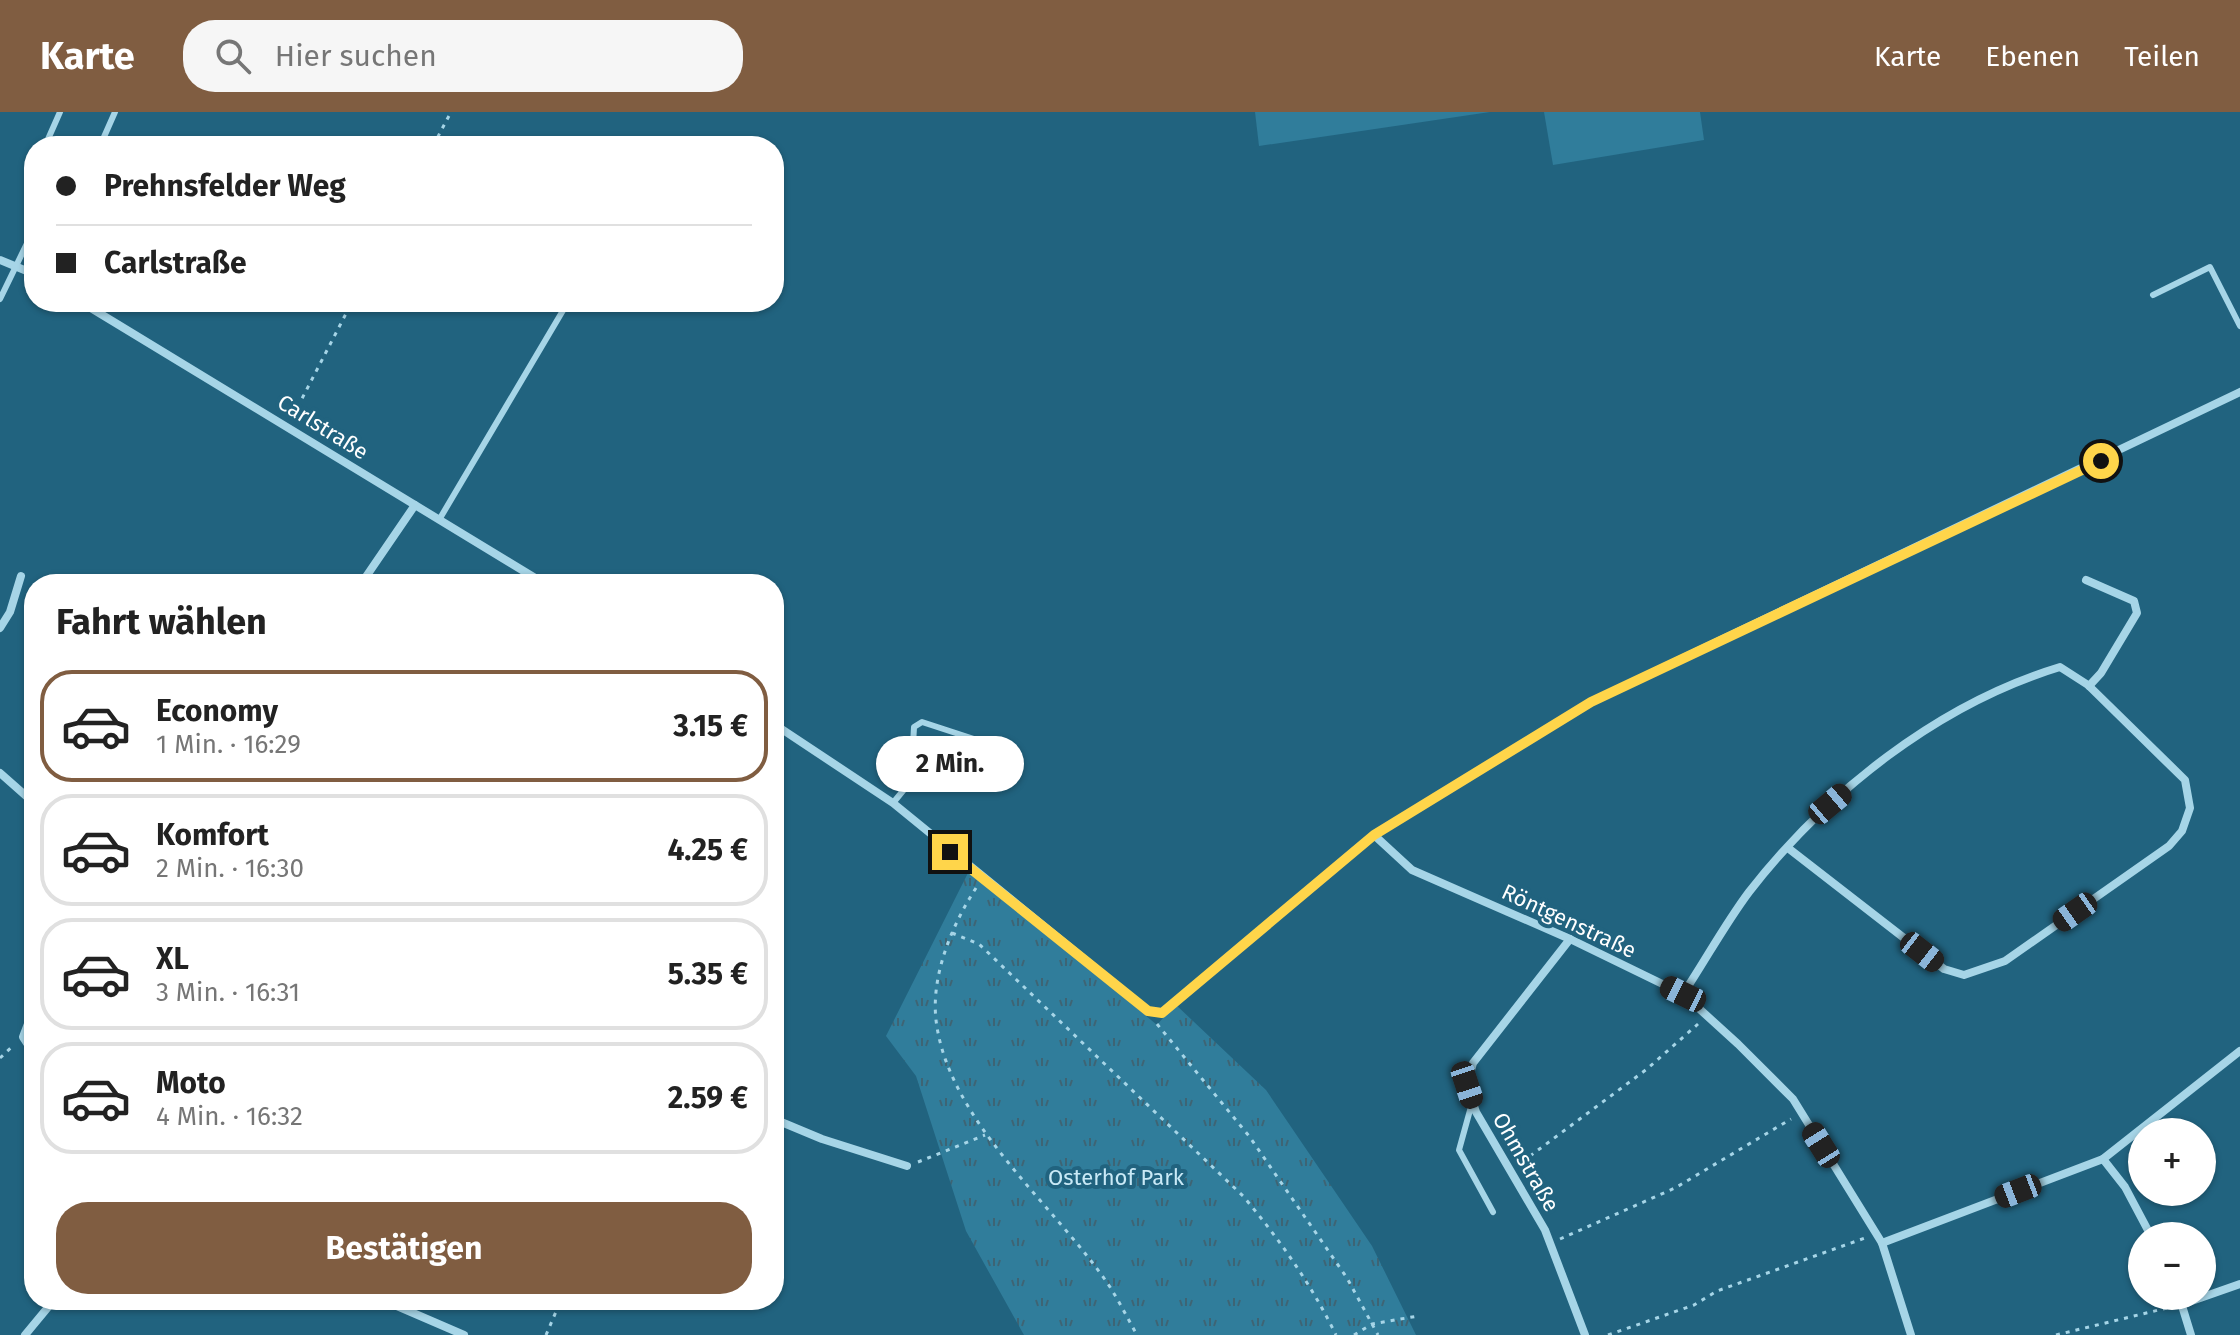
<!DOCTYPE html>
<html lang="de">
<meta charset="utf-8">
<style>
:root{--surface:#fff;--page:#f6f6f6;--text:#222;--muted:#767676;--line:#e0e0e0;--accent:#805d41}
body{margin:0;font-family:"Fira Sans",sans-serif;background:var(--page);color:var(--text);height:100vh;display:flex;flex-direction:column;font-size:30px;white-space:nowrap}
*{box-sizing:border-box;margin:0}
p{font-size:26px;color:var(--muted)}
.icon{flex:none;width:44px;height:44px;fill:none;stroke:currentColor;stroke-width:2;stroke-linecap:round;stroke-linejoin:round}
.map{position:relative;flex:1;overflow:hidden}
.drawer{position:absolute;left:24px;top:462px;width:760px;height:736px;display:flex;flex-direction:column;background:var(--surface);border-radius:32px;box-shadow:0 2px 6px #0004}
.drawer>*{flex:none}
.banner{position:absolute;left:24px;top:24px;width:760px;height:176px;border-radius:32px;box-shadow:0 2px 6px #0004;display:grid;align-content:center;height:176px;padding:0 32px;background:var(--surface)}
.controls{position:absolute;left:2128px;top:1006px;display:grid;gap:16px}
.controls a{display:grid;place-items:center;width:88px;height:88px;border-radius:50%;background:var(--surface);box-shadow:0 2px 6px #0004;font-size:40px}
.end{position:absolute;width:36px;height:36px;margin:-18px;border:10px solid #ffd54a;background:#111;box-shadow:0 0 0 4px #111}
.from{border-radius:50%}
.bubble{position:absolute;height:56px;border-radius:28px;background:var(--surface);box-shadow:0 2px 6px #0004;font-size:26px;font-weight:700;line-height:56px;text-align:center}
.car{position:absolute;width:24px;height:48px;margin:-24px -12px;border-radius:10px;box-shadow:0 0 6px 2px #0007;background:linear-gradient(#222 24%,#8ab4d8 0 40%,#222 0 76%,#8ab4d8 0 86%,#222 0)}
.banner b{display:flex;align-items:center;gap:28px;height:76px;font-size:30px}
.banner b+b{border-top:2px solid var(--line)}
.banner i{width:20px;height:20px;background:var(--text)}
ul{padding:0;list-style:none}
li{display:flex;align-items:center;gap:24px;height:112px;margin:0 16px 12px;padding:0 16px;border:4px solid var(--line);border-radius:32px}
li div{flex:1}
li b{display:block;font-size:30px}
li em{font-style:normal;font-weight:700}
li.on{border-color:var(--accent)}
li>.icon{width:72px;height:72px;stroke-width:1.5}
h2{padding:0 32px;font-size:36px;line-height:96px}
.button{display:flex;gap:16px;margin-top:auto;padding:16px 32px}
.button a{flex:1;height:92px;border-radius:32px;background:var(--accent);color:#fff;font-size:32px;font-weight:700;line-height:92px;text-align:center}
header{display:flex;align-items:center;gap:48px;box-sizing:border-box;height:112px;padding:0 40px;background:var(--accent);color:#fff}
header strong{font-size:38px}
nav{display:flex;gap:44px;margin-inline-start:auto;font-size:28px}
.search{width:560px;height:72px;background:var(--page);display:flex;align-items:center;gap:20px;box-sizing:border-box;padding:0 28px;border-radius:32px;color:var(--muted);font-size:30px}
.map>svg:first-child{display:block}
.grass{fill:url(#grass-tufts)}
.pitch{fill:#307d9b}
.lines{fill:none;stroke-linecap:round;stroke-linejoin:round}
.path{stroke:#a6d5e7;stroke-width:3;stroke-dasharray:4 6;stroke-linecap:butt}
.lane{stroke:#a6d5e7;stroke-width:6}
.street{stroke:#a6d5e7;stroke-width:8}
.route{stroke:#ffd54a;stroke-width:10}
.labels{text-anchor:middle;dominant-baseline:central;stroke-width:8;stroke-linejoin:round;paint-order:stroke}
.street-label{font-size:22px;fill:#fff;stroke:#21637f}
.park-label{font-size:22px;fill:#c9e9f6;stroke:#21637f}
</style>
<header>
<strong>Karte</strong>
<div class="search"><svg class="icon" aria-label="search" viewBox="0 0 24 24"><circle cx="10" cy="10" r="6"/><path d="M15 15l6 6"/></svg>Hier suchen</div>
<nav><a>Karte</a><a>Ebenen</a><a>Teilen</a></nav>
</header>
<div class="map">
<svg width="2240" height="1223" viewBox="0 0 2240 1223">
<defs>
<pattern id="grass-tufts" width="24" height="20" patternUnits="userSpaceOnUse" patternTransform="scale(2)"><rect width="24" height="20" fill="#307d9b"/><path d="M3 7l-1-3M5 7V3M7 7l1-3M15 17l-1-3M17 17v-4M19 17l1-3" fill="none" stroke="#3e6474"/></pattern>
</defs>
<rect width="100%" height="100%" fill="#21637f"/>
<polygon class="grass" points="970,757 1157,913 1175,892 1266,978 1372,1134 1416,1223 1024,1223 966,1119 916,964 886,924"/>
<g class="pitch">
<polygon points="1255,0 1490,0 1259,34"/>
<polygon points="1544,0 1700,0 1704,28 1553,53"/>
</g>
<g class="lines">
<g class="path">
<polyline points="433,34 451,0"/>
<polyline points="293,304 352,190"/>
<path d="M976 776C952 813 931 863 936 908 948 1010 1056 1094 1110 1175 1120 1191 1128 1207 1137 1223"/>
<path d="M952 821 979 832 1243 1084C1280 1128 1311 1172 1336 1223"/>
<polyline points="1157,912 1249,1024 1347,1166 1378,1223"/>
<polyline points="0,946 14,933"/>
<polyline points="918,1050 985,1023"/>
<polyline points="1522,1050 1647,957 1698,912"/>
<polyline points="1560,1127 1675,1076 1791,1007"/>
<polyline points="546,1223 561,1188"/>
<polyline points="1354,1223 1372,1212 1418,1204"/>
<polyline points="1608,1223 1694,1193 1717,1179 1865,1126"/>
<polyline points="2056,1223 2171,1195"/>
</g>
<g class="lane">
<polyline points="45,34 60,0"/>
<polyline points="100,34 115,0"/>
<polyline points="2153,183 2210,155 2240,214"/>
<polyline points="0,187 34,117"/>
<polyline points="439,408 568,190"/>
<polyline points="893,691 911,669 965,647 974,627 922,610 914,615 911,669"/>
<polyline points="1472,991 1459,1038 1493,1100"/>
</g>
<g class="street">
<polyline points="0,148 34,162"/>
<polyline points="81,190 545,472"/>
<polyline points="2086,468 2134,489 2137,501 2101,561 2089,574"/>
<polyline points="361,472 415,393"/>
<polyline points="0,516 10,500 21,464"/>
<polyline points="774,612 893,691 1148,899 1162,901 1374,723 1591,590 2240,280"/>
<polyline points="0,661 34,691"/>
<polyline points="1374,723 1412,758 1570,827 1683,882 1738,932 1793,987 1882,1131 1911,1223"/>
<polyline points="1570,827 1473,951 1467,973 1476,1000 1545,1118 1585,1223"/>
<path d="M1683 882C1705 849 1725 812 1749 780 1827 680 1938 592 2060 555L2088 573 2185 668 2190 696 2182 719 2169 734 2005 849 1964 863 1944 857 1788 736"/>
<polyline points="34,896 23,925 34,942"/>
<polyline points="774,1007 822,1027 907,1054"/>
<polyline points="2103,1047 2125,1075 2151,1124"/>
<polyline points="1882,1131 2103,1047 2240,939"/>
<polyline points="2179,1184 2191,1223"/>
<polyline points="383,1188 464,1223"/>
<polyline points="2183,1192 2240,1172"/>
<polyline points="25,1223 54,1188"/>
</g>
</g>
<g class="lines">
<polyline class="route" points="950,740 1148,899 1162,901 1374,723 1591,590 2101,349"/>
</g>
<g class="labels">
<g class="street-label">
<text transform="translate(323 315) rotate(32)">Carlstraße</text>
<text transform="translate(1569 809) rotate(25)">Röntgenstraße</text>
<text transform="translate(1526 1050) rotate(60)">Ohmstraße</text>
</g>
<g class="park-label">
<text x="1116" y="1065">Osterhof Park</text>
</g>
</g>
</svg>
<div class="controls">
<a>+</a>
<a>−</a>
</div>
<i class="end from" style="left:2101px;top:349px"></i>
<i class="end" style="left:950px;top:740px"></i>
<div class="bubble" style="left:876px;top:624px;width:148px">2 Min.</div>
<i class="car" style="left:1830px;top:692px;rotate:50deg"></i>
<i class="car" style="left:2075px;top:800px;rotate:235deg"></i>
<i class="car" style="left:1922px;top:840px;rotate:128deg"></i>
<i class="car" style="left:1683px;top:882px;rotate:296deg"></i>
<i class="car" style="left:1467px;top:973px;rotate:162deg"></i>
<i class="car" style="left:1821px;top:1033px;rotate:328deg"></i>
<i class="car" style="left:2018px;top:1079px;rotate:249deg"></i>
<div class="banner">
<b><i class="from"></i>Prehnsfelder Weg</b>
<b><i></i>Carlstraße</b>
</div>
<section class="drawer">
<h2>Fahrt wählen</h2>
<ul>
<li class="on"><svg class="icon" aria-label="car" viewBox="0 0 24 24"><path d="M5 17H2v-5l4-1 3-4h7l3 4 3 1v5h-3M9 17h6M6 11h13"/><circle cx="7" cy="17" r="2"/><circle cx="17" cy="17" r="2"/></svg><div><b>Economy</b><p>1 Min. · 16:29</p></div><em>3.15 €</em></li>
<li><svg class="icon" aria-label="car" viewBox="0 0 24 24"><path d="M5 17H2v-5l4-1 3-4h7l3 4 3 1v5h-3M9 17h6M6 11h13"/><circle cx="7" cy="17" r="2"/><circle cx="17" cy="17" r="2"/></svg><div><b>Komfort</b><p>2 Min. · 16:30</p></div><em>4.25 €</em></li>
<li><svg class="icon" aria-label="car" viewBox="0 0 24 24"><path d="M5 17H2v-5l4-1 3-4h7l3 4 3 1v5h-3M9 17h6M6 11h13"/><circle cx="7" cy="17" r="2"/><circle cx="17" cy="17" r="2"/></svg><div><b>XL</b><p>3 Min. · 16:31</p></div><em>5.35 €</em></li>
<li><svg class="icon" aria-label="car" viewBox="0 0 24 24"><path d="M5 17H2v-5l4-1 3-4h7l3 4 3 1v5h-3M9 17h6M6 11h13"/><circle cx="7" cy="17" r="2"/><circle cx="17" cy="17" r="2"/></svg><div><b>Moto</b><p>4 Min. · 16:32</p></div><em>2.59 €</em></li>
</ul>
<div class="button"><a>Bestätigen</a></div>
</section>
</div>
